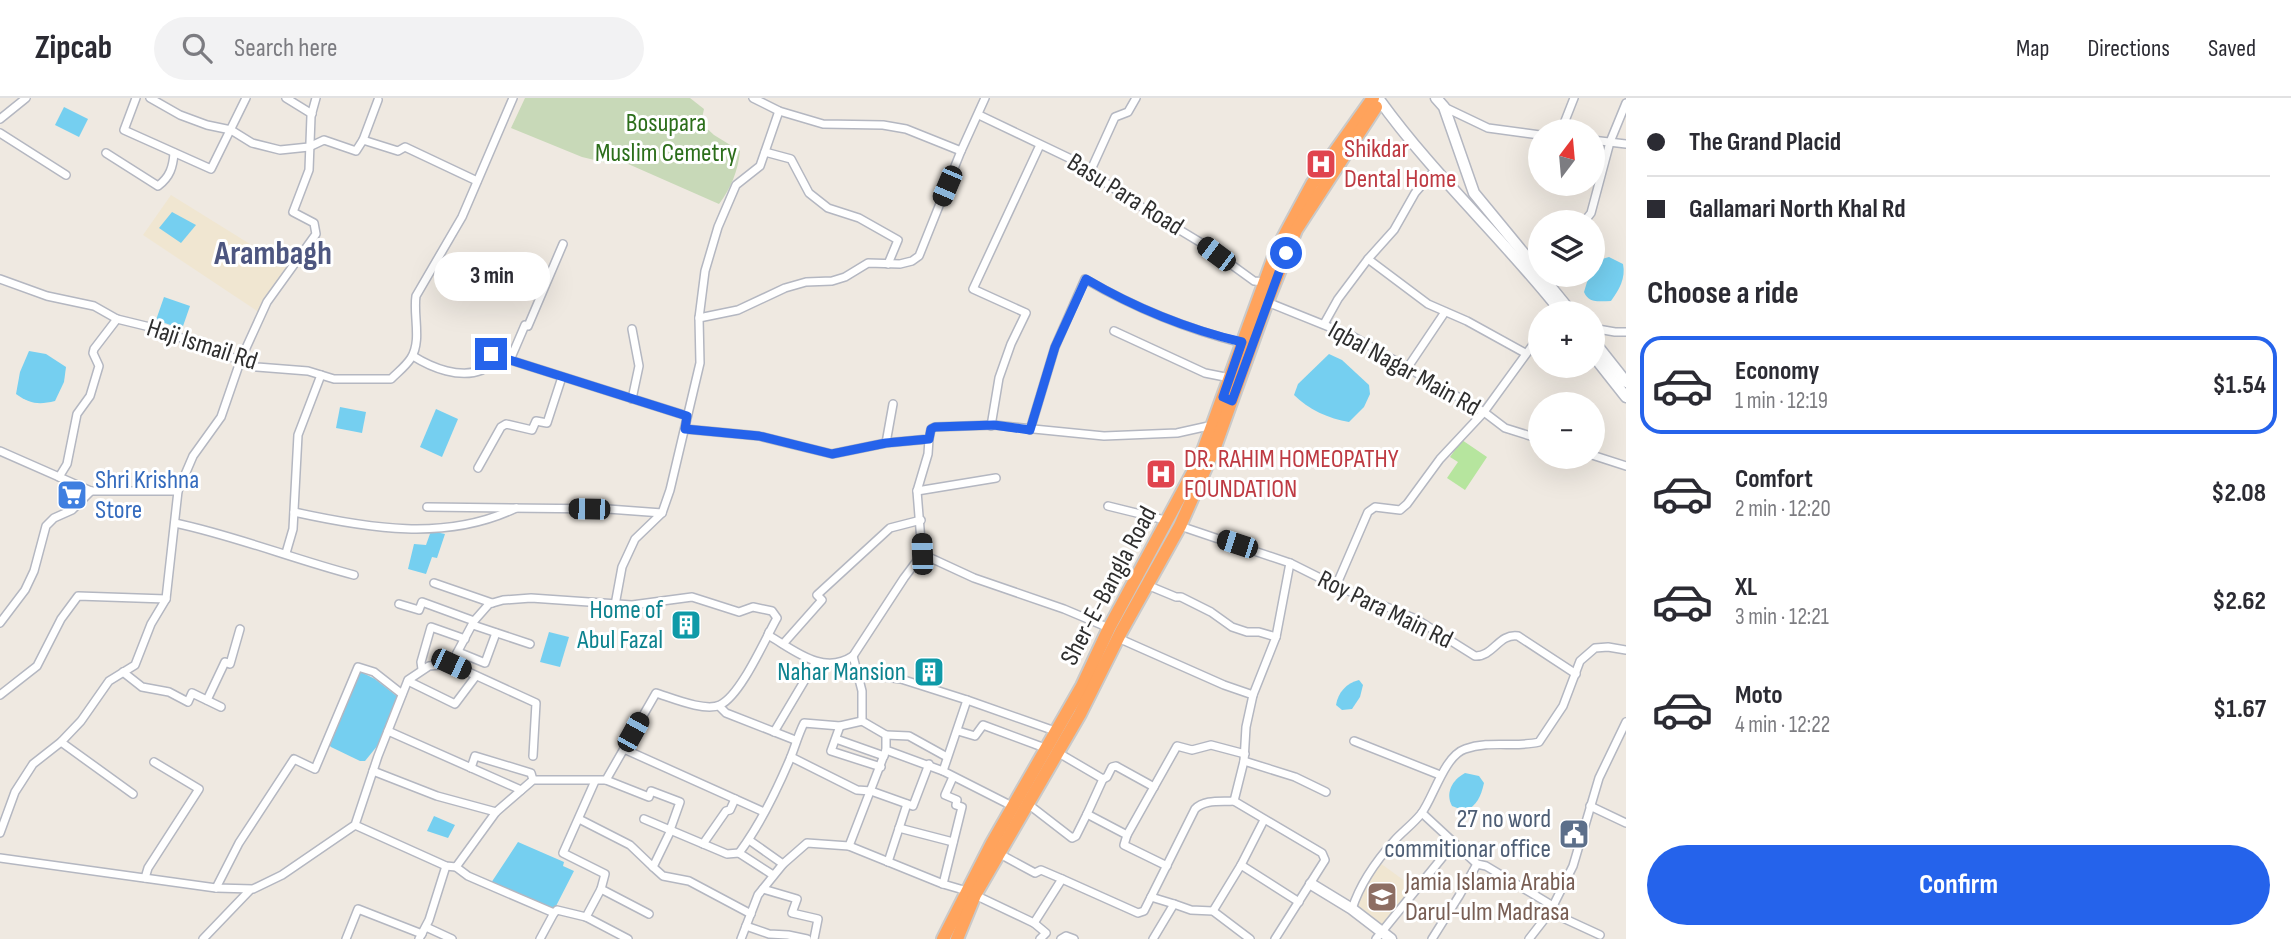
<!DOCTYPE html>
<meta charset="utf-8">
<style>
:root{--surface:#fff;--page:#f2f2f3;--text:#2b2b33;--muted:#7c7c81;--line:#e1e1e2;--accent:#2563eb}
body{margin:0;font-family:"Sofia Sans Condensed",sans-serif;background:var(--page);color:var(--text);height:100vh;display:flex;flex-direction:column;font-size:26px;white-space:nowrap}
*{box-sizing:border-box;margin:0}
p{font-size:23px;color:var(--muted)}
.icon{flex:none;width:38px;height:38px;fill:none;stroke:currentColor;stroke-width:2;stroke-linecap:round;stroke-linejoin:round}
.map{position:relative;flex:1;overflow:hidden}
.drawer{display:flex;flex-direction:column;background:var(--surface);width:665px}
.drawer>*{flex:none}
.guide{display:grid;align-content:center;height:154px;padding:0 21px;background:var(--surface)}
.needle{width:46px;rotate:16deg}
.buttons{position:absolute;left:1528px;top:21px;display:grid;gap:14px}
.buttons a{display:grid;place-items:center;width:77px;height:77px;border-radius:50%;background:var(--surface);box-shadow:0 7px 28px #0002;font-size:35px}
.end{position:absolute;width:32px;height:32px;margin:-16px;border:9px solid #2563eb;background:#fff;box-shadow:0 0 0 4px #fff}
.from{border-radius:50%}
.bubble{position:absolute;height:49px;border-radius:24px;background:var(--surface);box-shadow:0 7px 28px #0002;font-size:23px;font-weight:700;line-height:49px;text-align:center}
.car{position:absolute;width:21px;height:42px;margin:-21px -10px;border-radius:9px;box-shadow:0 0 5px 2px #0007;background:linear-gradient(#222 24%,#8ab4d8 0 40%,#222 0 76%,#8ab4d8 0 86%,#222 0)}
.guide b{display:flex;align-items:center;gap:24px;height:66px;font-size:26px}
.guide b+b{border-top:2px solid var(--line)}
.guide i{width:18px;height:18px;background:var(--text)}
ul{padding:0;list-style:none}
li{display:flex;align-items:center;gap:21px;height:98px;margin:0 14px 10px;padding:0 7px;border:4px solid transparent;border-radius:21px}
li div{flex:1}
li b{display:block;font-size:26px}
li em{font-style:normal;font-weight:700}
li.active{border-color:var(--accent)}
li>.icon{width:63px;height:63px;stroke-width:1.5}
h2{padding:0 21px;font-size:32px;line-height:84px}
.action{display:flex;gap:14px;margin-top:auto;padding:14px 21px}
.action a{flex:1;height:80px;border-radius:42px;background:var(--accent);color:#fff;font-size:28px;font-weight:700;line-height:80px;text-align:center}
header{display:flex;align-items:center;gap:42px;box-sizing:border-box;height:98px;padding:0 35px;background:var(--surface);border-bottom:2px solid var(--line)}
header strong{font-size:33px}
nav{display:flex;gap:38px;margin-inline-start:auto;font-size:24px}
.search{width:490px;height:63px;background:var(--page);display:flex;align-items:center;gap:18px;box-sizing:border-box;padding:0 24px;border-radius:38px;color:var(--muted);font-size:26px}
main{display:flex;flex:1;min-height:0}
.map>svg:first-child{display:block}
.education{fill:#f0e6d1}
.green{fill:#b6e59e}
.cemetery{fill:#c8d9b8}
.water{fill:#75cff0}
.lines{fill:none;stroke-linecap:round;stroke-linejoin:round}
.street-casing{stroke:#b4b7c1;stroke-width:10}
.secondary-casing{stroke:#b4b7c1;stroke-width:13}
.highway-casing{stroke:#c9c9c9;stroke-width:16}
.street{stroke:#fff;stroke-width:7}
.secondary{stroke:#fff;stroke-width:10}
.highway{stroke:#ffa35c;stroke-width:12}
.route{stroke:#2563eb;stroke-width:9}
.labels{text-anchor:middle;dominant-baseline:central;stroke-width:6;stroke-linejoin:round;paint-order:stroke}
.park-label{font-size:26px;fill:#2c6e1b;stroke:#fff}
.health-label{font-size:26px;fill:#be3a42;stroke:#fff;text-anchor:start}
.street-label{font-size:26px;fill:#2e2e2e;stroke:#fff}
.shop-label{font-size:26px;fill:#366cbe;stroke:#fff;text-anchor:start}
.culture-label{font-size:26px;fill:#0d838f;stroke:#fff;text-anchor:end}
.service-label{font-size:26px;fill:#4e5e75;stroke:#fff;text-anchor:end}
.education-label{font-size:26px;fill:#785e54;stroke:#fff;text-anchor:start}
.district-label{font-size:33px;font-weight:bold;fill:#4d5680;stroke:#fff}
</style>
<header>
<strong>Zipcab</strong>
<div class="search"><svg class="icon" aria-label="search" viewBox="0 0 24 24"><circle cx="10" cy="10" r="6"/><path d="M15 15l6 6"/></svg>Search here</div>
<nav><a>Map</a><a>Directions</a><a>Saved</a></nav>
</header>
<main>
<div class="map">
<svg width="1626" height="841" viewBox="0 0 1626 841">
<rect width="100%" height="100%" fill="#efe9e1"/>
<g class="education">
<polygon points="171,97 287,169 260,215 143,137"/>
<polygon points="1380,765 1413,789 1381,831 1354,810 1368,781"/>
</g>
<polygon class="green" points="1462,342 1487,359 1465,392 1447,380 1458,364 1450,359"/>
<path class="cemetery" d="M525 0H690L704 11 701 25 714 37 740 53C738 73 731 90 719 106L610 58 607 65 582 59 511 30Z"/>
<g class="water">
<polygon points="64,9 88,21 79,39 55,27"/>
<polygon points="172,114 196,127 181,145 159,130"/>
<path d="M1609 159 1623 166C1626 180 1619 192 1611 203 1600 203 1589 206 1584 194L1587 184 1602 161Z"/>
<polygon points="164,199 190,208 182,231 156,222"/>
<path d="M29 253 46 256 66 269 64 284 55 303C39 307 30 306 16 296L20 274Z"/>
<path d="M1329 256 1342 262 1369 287 1370 296 1364 309 1349 324C1329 321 1308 311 1294 297L1298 286Z"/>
<polygon points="340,309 366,314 362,335 336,330"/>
<polygon points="436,311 458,321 442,359 420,349"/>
<polygon points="431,433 445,436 437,460 432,459 426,476 408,471 414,446 426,447"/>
<polygon points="549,534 569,539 560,569 540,564"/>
<polygon points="361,574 375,581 398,599 378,647 365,663 360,663 331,649 327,645 358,576"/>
<path d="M1359 582 1363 587 1360 599 1352 611 1342 612 1336 607C1338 595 1346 585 1359 582Z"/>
<path d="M1465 675 1479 678 1484 685C1481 698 1477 708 1465 713L1452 708C1445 695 1452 682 1465 675Z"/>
<polygon points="434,718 455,727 448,740 427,733"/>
<polygon points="518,744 564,764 563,768 574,773 555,810 550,810 491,785"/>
</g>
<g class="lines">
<g class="street-casing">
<g id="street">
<polyline points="136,0 124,32 211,71 246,0"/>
<polyline points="150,0 180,17 207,27 231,32 252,45 280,52 309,49 324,42 356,53 363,42 398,53 405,49 477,83"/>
<polyline points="286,0 312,16"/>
<polyline points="753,0 779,13 823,26 883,27 906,31 961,53"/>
<polyline points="1444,9 1488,30 1540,37"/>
<polyline points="979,17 1071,61 1135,105 1203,146 1254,183 1265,184"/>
<polyline points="0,21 26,0"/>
<polyline points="1561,33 1574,0"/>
<polyline points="0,35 66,77"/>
<polyline points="363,42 378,2"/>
<polyline points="1592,42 1626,46"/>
<polyline points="765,54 791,61 809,95 828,110 859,120 898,142 888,166"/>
<path d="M106 55 158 88C170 79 173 69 174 55"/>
<polyline points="1090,74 1115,19 1128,14 1136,0"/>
<polyline points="1584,124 1591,115 1610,44 1626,5"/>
<polyline points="1368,161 1428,206 1467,223 1525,255"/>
<path d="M0 181 47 198 94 208 117 221 158 231 257 269 308 273 334 281H391C398 274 406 268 411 260 422 243 413 217 416 198L462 119 513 0"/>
<polyline points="1267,204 1354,239 1484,314 1505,330 1540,341"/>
<polyline points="699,220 705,173 718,129 736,87 760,68 779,13"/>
<polyline points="1324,226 1338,201 1368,161 1394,132 1415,95 1434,73"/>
<polyline points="1592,230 1615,234 1626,234"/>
<polyline points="1114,233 1205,275 1230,280"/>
<path d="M413 258C432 270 460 281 482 272L491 256 687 318"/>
<polyline points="510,262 525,227 528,228 563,146"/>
<polyline points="1408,269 1445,214"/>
<polyline points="632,301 639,268 632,231"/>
<polyline points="991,328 999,280 1011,246 1026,215 973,191 1040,47"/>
<polyline points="685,331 759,338 832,356 886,345 929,341 931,331 935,329 994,327 1104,338 1177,335 1213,327"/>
<path d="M1030 332 1055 249 1085 181C1135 210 1187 231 1242 245"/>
<polyline points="929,341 928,356 917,393 922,456 974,480 1064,511 1109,530"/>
<polyline points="886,345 893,306"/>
<polyline points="0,353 91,393 178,393 193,358 221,319 241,261 267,204 316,136 314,125 293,114 309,72 311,18 316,0"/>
<polyline points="1592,357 1626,368"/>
<polyline points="478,370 501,329 506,326 532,332 536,323 547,325 562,279"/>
<polyline points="59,379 67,366 77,316 90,298 99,268 93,255 94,251 117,221"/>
<polyline points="917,393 996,380"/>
<polyline points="1108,408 1169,423"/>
<polyline points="427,409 608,411 662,415"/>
<path d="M294 414C367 430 446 444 516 410"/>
<path d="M175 425C236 438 293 461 354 477"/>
<path d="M1180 428 1290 465 1336 488 1416 521 1475 558C1493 559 1499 535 1518 538L1576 576"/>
<polyline points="286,455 293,431 298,337 321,277"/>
<polyline points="434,485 492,505"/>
<polyline points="1147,487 1176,499 1181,499 1211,514 1232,529 1247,534 1259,534 1276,539"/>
<polyline points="1336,488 1368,414 1375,409 1400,412 1407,406 1440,361 1484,314 1540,237"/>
<polyline points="399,506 419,512 422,504 474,523"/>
<polyline points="615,507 622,469 635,441 662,415 670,392 700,265 699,220 738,212 785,190 806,184 832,183 845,179 868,165 900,166 912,163 919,158 961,53 985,0"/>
<polyline points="0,525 25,492 34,473 46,428 54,420 72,412 91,393"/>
<polyline points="473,527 530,546"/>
<path d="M769 534 768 537C794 552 823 578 853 558L904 480 922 456"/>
<polyline points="1118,540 1224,587 1253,597"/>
<polyline points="783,546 822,502 817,497 890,430 921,422"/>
<polyline points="458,554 485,565 496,535"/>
<polyline points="853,558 862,593 862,623 886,637 886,652 943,673 1014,709"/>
<polyline points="451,566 536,605 533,658"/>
<polyline points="422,571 421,564 431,529 465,541"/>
<polyline points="123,574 142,589 169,594 188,604 192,595 221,609"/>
<polyline points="859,576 901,581 967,602"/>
<polyline points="408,583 455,606 476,578"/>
<polyline points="0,597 37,568 61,521 78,498 166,501"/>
<polyline points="207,602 225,564 230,566 240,531"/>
<polyline points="719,608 726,615 795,642"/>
<polyline points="840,628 831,653 881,669"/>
<polyline points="388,633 521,692"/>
<polyline points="958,633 975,638 983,627 1045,650"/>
<polyline points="774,634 815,565"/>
<polyline points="886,637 909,638 947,659"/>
<polyline points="836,641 884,658"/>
<polyline points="1354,643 1440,677"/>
<polyline points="61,644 133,696"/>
<polyline points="624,651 764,714"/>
<polyline points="1057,654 1103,681 1087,716"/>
<polyline points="791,659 857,692 871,693 913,708 929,666"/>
<polyline points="1244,663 1295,679 1326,694"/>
<polyline points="471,670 475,658 531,675 533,682"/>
<polyline points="373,673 437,698 496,714"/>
<polyline points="943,673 967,602 1055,633"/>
<polyline points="1103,681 1107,679 1112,669 1116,668 1154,689"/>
<polyline points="606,682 649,699 651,693 680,704 670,732"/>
<polyline points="595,683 563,755 605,776 601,791"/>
<polyline points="1028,706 1072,740 1076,738 1087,716 1127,737 1124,747 1167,768"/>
<polyline points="1590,708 1626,725"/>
<polyline points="1422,715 1477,766"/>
<polyline points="579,721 630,747 653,769 671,732"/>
<polyline points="644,721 727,756 739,755"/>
<polyline points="899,730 953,744"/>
<polyline points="0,735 15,694 33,666 61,644 81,623 109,583 135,567 151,526 166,501 178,393"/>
<polyline points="1127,737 1177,648 1192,652 1211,647 1245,656"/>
<polyline points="749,742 783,766"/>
<polyline points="703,746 726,713 730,712 735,701"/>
<polyline points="849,748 886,652"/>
<polyline points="998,755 1035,775 1041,772 1062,781"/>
<path d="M0 760 216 790 253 791 282 777 355 727 378 658 408 582 429 568 451 566 474 523 489 506 503 502 531 500 632 507 692 499 739 514 753 509 772 513 777 520C765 541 741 597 720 607 705 614 672 600 656 595L606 682H533L496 714 456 769 446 768 355 727"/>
<polyline points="888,764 907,706"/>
<polyline points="1241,767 1264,722"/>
<polyline points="456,769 468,778 554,815 540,841"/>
<polyline points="653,769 663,778 689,783 751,816"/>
<path d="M773 777 739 755C760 727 776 694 790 661 795 649 798 637 804 625L840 628 862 623"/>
<polyline points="145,780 148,770 199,691 154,664"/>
<polyline points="943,786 962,709 956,707 957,702 945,697 953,679"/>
<polyline points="216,790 239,745 294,661 315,671 358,569 374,574 402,596"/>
<polyline points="763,791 797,801 792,815 818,821 814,841"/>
<polyline points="975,797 1034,825 1062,781 1138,815 1144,813 1151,799"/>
<polyline points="1174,806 1191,812 1213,813 1250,841"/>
<path d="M1352 811C1360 786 1376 763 1394 743 1402 734 1413 726 1421 716 1433 701 1444 658 1465 651 1490 642 1516 650 1539 644L1563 608 1580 563 1595 550 1608 549 1626 552"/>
<polyline points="1213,813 1241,767 1299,804"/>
<polyline points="1550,814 1600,837"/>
<polyline points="554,815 557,812 586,819 628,841"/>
<polyline points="586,819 601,791 649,816"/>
<polyline points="1034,825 1046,835 1040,841"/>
<polyline points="746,828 769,836 788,837 807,841"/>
<polyline points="426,829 452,841"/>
<polyline points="203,841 250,792"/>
<polyline points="346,841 358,811 422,836"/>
<polyline points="419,841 429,822 446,768"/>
<polyline points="741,841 758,797 783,766 807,745 849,748 943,786 967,793"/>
<polyline points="1061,841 1066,838 1074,841"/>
<path d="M1153 841 1174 806 1151 799 1195 711C1205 701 1221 704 1234 703"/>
<polyline points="1275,841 1325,762 1322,755 1234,703 1244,663 1246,629 1253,597 1276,539 1290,465"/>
<polyline points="1376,841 1454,745"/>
<polyline points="1432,841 1459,798 1477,766 1486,768 1553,808"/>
<polyline points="1529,841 1550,814 1573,768 1599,680 1626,624"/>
</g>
</g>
<g class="secondary-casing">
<g id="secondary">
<path d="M1378 0C1433 77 1504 141 1562 215"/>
<polyline points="1436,0 1444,9 1474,95 1540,175"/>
<polyline points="1541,177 1572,215"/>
<polyline points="1592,241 1626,284"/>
<polyline points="1592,256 1626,299"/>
<polyline points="1311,786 1352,811 1391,841"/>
</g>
</g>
<g class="highway-casing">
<g id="highway">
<polyline points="943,841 992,745 1082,588 1109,530 1200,361 1276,153 1312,86 1373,0"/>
<polyline points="957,841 975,797 1080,616 1121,534 1180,428 1215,349 1267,204 1296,132 1376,9"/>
</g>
</g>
<use href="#street" class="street"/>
<use href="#secondary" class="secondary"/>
<use href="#highway" class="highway"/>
</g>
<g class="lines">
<path class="route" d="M491 256 687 318 685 331 759 338 832 356 886 345 929 341 931 331 935 329 994 327 1030 332 1055 249 1086 181C1135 210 1187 231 1242 244L1223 299 1232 303 1286 155"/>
</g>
<defs>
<g id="hospital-square" transform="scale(1.575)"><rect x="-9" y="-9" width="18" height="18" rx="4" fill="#e0444e" stroke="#fff"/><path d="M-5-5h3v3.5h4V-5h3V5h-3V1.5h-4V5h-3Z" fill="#fff"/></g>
<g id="supermarket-square" transform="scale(1.575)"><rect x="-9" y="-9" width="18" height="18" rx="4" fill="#3f7fe0" stroke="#fff"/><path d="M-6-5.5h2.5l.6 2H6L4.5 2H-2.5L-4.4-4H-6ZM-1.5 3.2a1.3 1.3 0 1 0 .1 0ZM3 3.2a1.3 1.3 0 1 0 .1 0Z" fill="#fff"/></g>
<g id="building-square" transform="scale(1.575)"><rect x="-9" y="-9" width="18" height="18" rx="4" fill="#0f9aa8" stroke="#fff"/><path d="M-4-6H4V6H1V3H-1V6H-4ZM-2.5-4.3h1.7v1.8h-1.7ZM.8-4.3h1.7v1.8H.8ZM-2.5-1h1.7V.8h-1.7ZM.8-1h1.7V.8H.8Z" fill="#fff"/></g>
<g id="civic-square" transform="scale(1.575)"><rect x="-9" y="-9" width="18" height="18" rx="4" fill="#5c6f8a" stroke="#fff"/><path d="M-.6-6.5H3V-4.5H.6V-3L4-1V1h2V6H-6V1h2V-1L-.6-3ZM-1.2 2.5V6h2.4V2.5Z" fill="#fff"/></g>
<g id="school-square" transform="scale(1.575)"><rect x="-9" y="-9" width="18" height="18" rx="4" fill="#8d6e63" stroke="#fff"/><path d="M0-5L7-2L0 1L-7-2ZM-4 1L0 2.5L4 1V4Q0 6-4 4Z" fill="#fff"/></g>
</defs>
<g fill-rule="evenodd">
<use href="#hospital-square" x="1321" y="66"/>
<use href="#hospital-square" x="1161" y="376"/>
<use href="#supermarket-square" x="72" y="397"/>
<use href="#building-square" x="686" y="527"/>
<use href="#building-square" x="929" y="574"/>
<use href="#civic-square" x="1574" y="736"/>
<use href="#school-square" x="1382" y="799"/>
</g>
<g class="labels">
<g class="park-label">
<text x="666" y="25">Bosupara<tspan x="666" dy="30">Muslim Cemetry</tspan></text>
</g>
<g class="health-label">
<text x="1344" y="51">Shikdar<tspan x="1344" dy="30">Dental Home</tspan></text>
<text x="1184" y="361">DR. RAHIM HOMEOPATHY<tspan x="1184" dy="30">FOUNDATION</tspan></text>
</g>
<g class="street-label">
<text transform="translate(1125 97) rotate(32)">Basu Para Road</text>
<text transform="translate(202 247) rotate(18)">Haji Ismail Rd</text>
<text transform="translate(1404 271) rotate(29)">Iqbal Nagar Main Rd</text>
<text transform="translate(1109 488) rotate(-62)">Sher-E-Bangla Road</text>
<text transform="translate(1385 512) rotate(26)">Roy Para Main Rd</text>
</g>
<g class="shop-label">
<text x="95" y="382">Shri Krishna<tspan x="95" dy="30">Store</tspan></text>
</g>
<g class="culture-label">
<text x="663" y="512">Home of<tspan x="663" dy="30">Abul Fazal</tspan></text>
<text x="906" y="574">Nahar Mansion</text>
</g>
<g class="service-label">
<text x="1551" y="721">27 no word<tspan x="1551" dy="30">commitionar office</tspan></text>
</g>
<g class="education-label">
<text x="1405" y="784">Jamia Islamia Arabia<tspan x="1405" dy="30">Darul-ulm Madrasa</tspan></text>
</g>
<g class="district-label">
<text x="273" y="156">Arambagh</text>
</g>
</g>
</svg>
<div class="buttons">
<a><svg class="needle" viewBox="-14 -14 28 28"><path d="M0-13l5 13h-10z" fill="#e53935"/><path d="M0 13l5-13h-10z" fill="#7c7c81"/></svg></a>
<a><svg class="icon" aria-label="layers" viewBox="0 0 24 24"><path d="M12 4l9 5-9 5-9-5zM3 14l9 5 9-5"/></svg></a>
<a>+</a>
<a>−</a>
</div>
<i class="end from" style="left:1286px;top:155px"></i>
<i class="end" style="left:491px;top:256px"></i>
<div class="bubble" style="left:434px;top:154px;width:116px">3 min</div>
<i class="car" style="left:947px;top:88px;rotate:203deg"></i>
<i class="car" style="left:1216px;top:156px;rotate:307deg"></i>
<i class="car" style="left:589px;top:411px;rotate:271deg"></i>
<i class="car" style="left:1237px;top:446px;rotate:288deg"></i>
<i class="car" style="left:922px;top:456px;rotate:358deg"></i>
<i class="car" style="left:451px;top:566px;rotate:115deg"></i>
<i class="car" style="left:633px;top:634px;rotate:29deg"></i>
</div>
<section class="drawer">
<div class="guide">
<b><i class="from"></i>The Grand Placid</b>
<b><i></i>Gallamari North Khal Rd</b>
</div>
<h2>Choose a ride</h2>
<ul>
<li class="active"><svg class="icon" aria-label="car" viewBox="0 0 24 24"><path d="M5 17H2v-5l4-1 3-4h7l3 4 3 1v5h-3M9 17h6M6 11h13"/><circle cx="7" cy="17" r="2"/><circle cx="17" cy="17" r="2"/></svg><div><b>Economy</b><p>1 min · 12:19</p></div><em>$1.54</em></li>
<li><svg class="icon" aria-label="car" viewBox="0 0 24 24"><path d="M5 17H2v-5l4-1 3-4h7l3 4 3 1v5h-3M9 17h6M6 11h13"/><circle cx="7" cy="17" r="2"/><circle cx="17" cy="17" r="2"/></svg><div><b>Comfort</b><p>2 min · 12:20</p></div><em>$2.08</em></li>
<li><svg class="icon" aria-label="car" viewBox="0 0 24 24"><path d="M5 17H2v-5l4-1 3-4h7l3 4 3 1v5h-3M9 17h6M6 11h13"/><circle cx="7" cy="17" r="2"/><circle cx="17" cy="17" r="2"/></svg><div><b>XL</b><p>3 min · 12:21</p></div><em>$2.62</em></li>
<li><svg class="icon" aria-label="car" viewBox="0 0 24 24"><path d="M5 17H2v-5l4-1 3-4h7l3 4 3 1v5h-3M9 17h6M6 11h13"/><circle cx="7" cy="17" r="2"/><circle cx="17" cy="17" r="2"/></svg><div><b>Moto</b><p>4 min · 12:22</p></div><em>$1.67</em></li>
</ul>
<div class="action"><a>Confirm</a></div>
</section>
</main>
